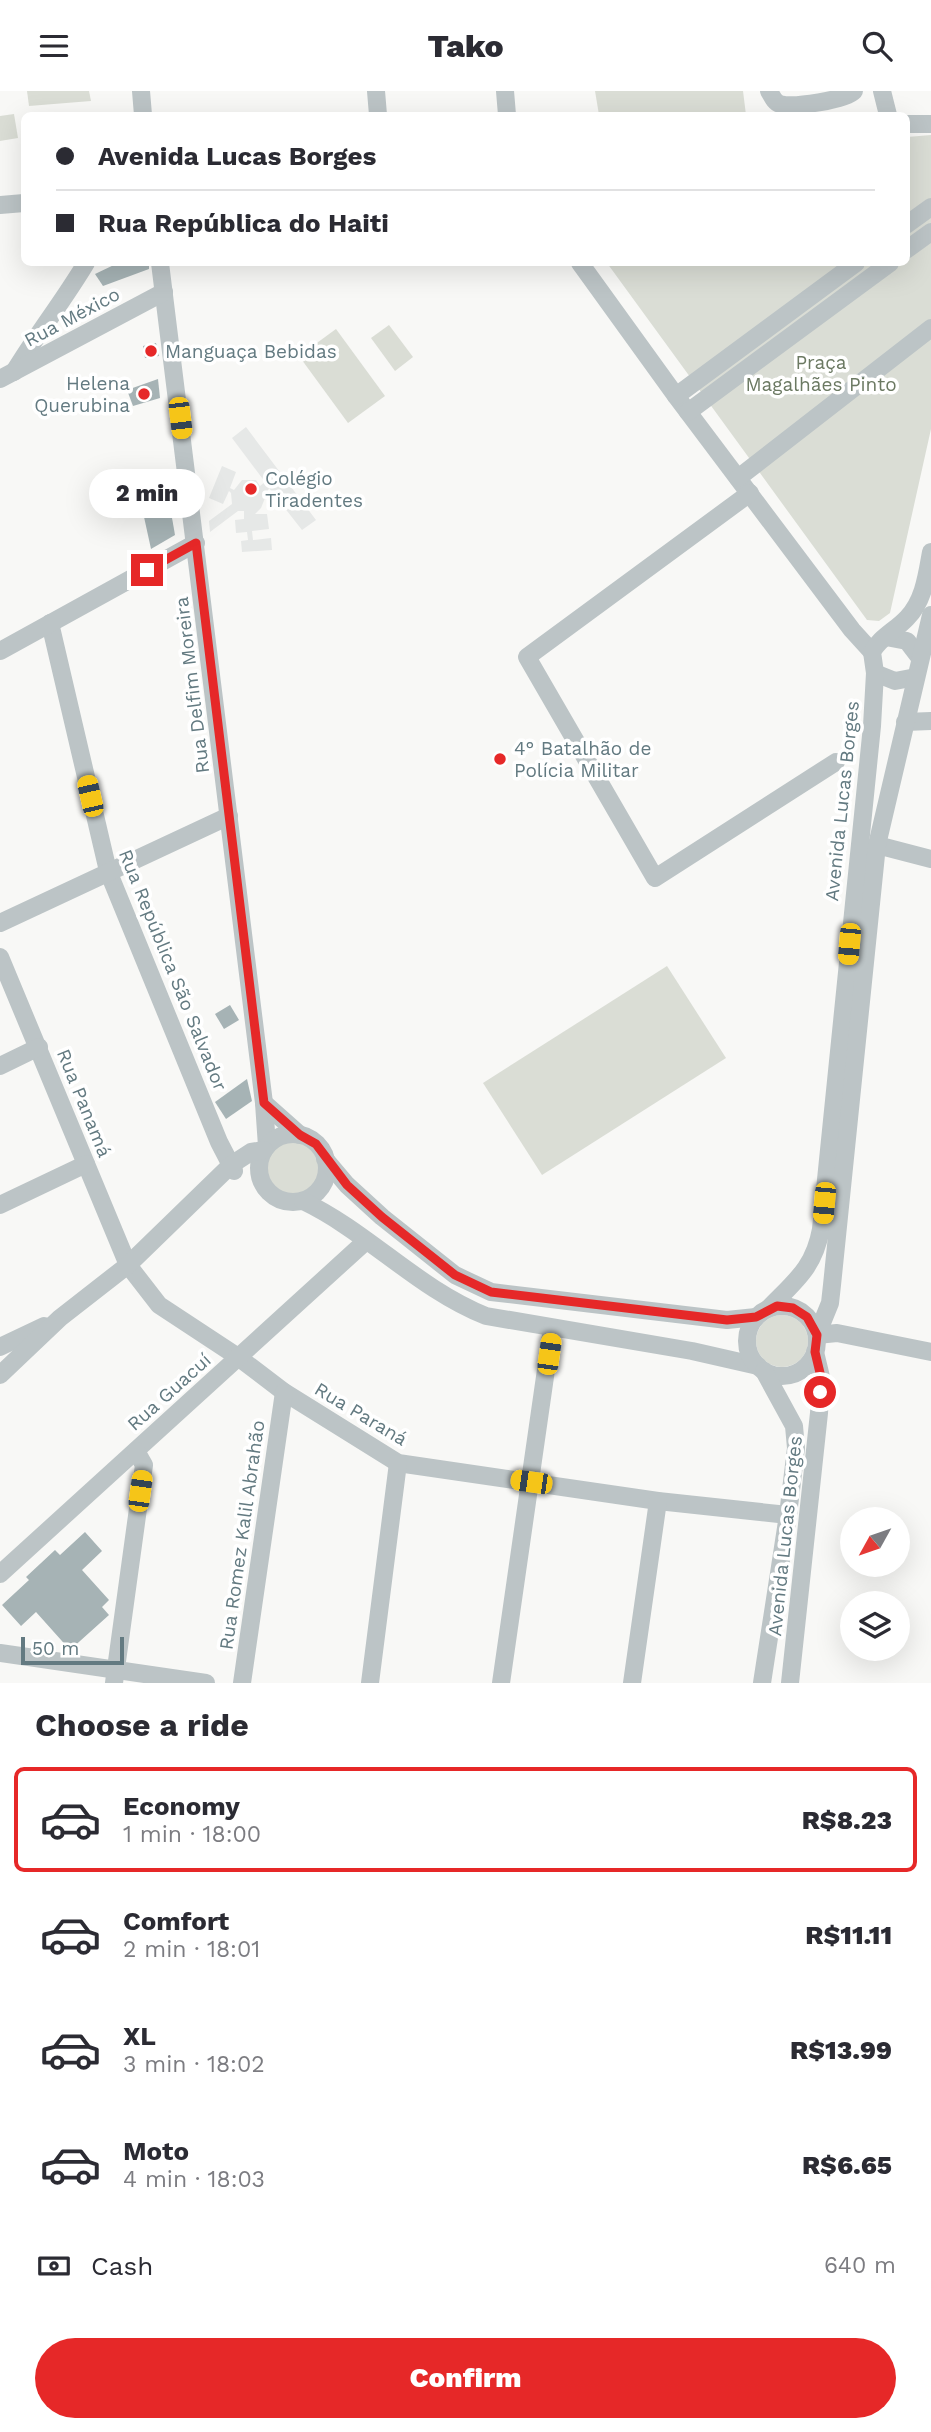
<!DOCTYPE html>
<meta charset="utf-8">
<style>
:root{--surface:#fff;--page:#f7f7f7;--text:#2b2b33;--muted:#7c7c81;--line:#e1e1e2;--accent:#e62828}
body{margin:0;font-family:"Work Sans",sans-serif;background:var(--page);color:var(--text);height:100vh;display:flex;flex-direction:column;font-size:26px;white-space:nowrap}
*{box-sizing:border-box;margin:0}
p{font-size:23px;color:var(--muted)}
.icon{flex:none;width:38px;height:38px;fill:none;stroke:currentColor;stroke-width:2;stroke-linecap:round;stroke-linejoin:round}
.map{position:relative;height:1592px;overflow:hidden}
.side{display:flex;flex-direction:column;background:var(--surface);flex:1}
.side>*{flex:none}
.guide{position:absolute;left:21px;top:21px;width:889px;height:154px;border-radius:10px;box-shadow:0 7px 28px #0002;display:grid;align-content:center;height:154px;padding:0 35px;background:var(--surface)}
.needle{width:46px;rotate:230deg}
.buttons{position:absolute;left:840px;top:1416px;display:grid;gap:14px}
.buttons a{display:grid;place-items:center;width:70px;height:70px;border-radius:50%;background:var(--surface);box-shadow:0 7px 28px #0002;font-size:35px}
.scale{position:absolute;left:21px;bottom:18px;width:103px;box-sizing:border-box;padding-left:7px;border:4px solid #637a81;border-top:0;font-size:19px;line-height:24px;white-space:nowrap;color:#637a81;-webkit-text-stroke:5px #fff;paint-order:stroke}
.end{position:absolute;width:32px;height:32px;margin:-16px;border:9px solid #e62828;background:#fff;box-shadow:0 0 0 4px #fff}
.from{border-radius:50%}
.bubble{position:absolute;height:49px;border-radius:24px;background:var(--surface);box-shadow:0 7px 28px #0002;font-size:23px;font-weight:800;line-height:49px;text-align:center}
.car{position:absolute;width:21px;height:42px;margin:-21px -10px;border-radius:9px;box-shadow:0 0 5px 2px #0007;background:linear-gradient(#f5c518 24%,#345 0 40%,#f5c518 0 76%,#345 0 86%,#f5c518 0)}
.guide b{display:flex;align-items:center;gap:24px;height:66px;font-size:26px}
.guide b+b{border-top:2px solid var(--line)}
.guide i{width:18px;height:18px;background:var(--text)}
ul{padding:0;list-style:none}
li{display:flex;align-items:center;gap:21px;height:105px;margin:0 14px 10px;padding:0 21px;border:4px solid transparent;border-radius:10px}
li div{flex:1}
li b{display:block;font-size:26px}
li em{font-style:normal;font-weight:800}
li.current{border-color:var(--accent)}
li>.icon{width:63px;height:63px;stroke-width:1.5}
h2{padding:0 35px;font-size:32px;line-height:84px}
.pay{display:flex;align-items:center;gap:18px;height:77px;padding:0 35px;font-size:26px}
.pay p{margin-inline-start:auto}
.primary-button{display:flex;gap:14px;margin-top:auto;padding:14px 35px}
.primary-button a{flex:1;height:80px;border-radius:42px;background:var(--accent);color:#fff;font-size:28px;font-weight:800;line-height:80px;text-align:center}
header{display:flex;justify-content:space-between;align-items:center;height:91px;padding:0 35px;background:var(--surface);font-size:32px;font-weight:800}
.map>svg:first-child{display:block}
.built{fill:#e6e8e7}
.green{fill:#daddd5}
.building{fill:#a6b3b5}
.lines{fill:none;stroke-linecap:round;stroke-linejoin:round}
.minor{stroke:#bcc4c6;stroke-width:18}
.route{stroke:#e62828;stroke-width:9}
.poi-dot{fill:#e62828;stroke:#fff;stroke-width:2.5}
.labels{text-anchor:middle;dominant-baseline:central;stroke-width:7;stroke-linejoin:round;paint-order:stroke}
.street-label{font-size:19px;fill:#637a81;stroke:#fff}
.poi-label{font-size:19px;fill:#637a81;stroke:#fff;text-anchor:start}
.park-label{font-size:19px;fill:#6b7962;stroke:#fff}
</style>
<header><svg class="icon" aria-label="menu" viewBox="0 0 24 24"><path d="M4 6h16M4 12h16M4 18h16"/></svg>Tako<svg class="icon" aria-label="search" viewBox="0 0 24 24"><circle cx="10" cy="10" r="6"/><path d="M15 15l6 6"/></svg></header>
<div class="map">
<svg width="931" height="1592" viewBox="0 0 931 1592">
<rect width="100%" height="100%" fill="#f8f8f6"/>
<polygon class="built" points="246,336 316,429 302,439 269,397 261,417 255,423 267,423 269,438 252,440 253,449 271,447 272,459 242,461 241,450 248,449 247,441 236,442 235,429 244,428 244,420 238,420 210,441 209,430 232,413 231,402 229,400 223,413 209,407 222,375 236,381 230,397 234,399 242,389 256,389 260,395 265,391 232,347"/>
<g class="green">
<polygon points="27,0 89,0 91,10 29,15"/>
<polygon points="595,0 743,0 746,24 599,24"/>
<polygon points="14,23 18,47 0,50 0,25"/>
<polygon points="931,44 931,338 890,522 879,530 867,529 607,172 906,172 907,46"/>
<polygon points="389,234 413,266 395,280 371,247"/>
<polygon points="336,238 385,305 348,332 299,265"/>
<polygon points="667,875 726,967 542,1084 483,992"/>
<circle cx="293" cy="1077" r="28"/>
<circle cx="782" cy="1250" r="26"/>
</g>
<g class="building">
<polygon points="118,172 149,172 149,178 103,195 95,183"/>
<polygon points="156,252 159,265 145,267 143,255"/>
<polygon points="158,288 160,307 133,315 127,299"/>
<polygon points="171,421 175,444 151,458 144,426"/>
<polygon points="230,914 239,929 224,938 215,923"/>
<polygon points="247,988 252,1010 226,1028 215,1011"/>
<polygon points="85,1441 102,1460 82,1479 109,1509 102,1516 109,1524 70,1559 36,1521 21,1535 2,1514 29,1489 26,1486 55,1459 60,1464"/>
</g>
<g class="lines">
<g class="minor">
<polyline points="141,0 143,24"/>
<polyline points="376,0 378,24"/>
<polyline points="505,0 507,24"/>
<path d="M769 0C772 5 774 11 780 13 793 17 846 9 854 0"/>
<polyline points="882,0 888,24"/>
<polyline points="906,33 931,33"/>
<polyline points="0,114 24,112"/>
<polyline points="906,134 931,116"/>
<polyline points="906,159 931,141"/>
<polyline points="160,172 264,1012 267,1055"/>
<polyline points="580,172 676,305 852,539 872,561"/>
<path d="M14 281C37 243 64 209 86 172"/>
<polyline points="0,288 164,201"/>
<polyline points="676,305 856,172"/>
<polyline points="688,321 890,172"/>
<polyline points="738,387 931,237"/>
<polyline points="750,402 527,566 655,787 836,671"/>
<polyline points="50,532 108,780 219,1051 234,1080"/>
<polyline points="886,546 907,550 920,567"/>
<polyline points="0,560 196,452"/>
<polyline points="875,582 895,590 916,586"/>
<polyline points="905,631 931,630"/>
<polyline points="877,754 931,768"/>
<polyline points="0,832 229,725"/>
<polyline points="0,866 128,1174 159,1214 238,1266 284,1301 398,1372 658,1410 788,1424"/>
<polyline points="0,975 39,956"/>
<polyline points="264,1012 300,1044"/>
<circle cx="293" cy="1077" r="34"/>
<polyline points="325,1068 347,1094 382,1126 455,1184 491,1201 727,1229 756,1226"/>
<path d="M303 1110C368 1141 418 1198 486 1225L692 1260 758 1275"/>
<polyline points="0,1114 86,1073"/>
<circle cx="782" cy="1250" r="35"/>
<path d="M769 1217C795 1190 814 1177 821 1138L872 635 875 582 872 561C879 547 896 539 907 527 924 510 927 483 931 461"/>
<polyline points="817,1244 830,1212 832,1194 877,754 931,524"/>
<polyline points="817,1244 837,1242 931,1261"/>
<polyline points="0,1256 44,1235"/>
<polyline points="0,1284 60,1227 128,1174 231,1074 251,1061 264,1059"/>
<polyline points="0,1483 366,1150"/>
<polyline points="0,1562 206,1592"/>
<polyline points="114,1592 144,1374 136,1360"/>
<polyline points="242,1592 284,1301"/>
<polyline points="370,1592 398,1372"/>
<polyline points="501,1592 552,1237"/>
<polyline points="632,1592 658,1410"/>
<polyline points="762,1592 788,1424 796,1357 794,1335 764,1280"/>
<polyline points="790,1592 819,1322 821,1286 815,1261"/>
</g>
</g>
<g class="lines">
<polyline class="route" points="147,479 196,452 264,1012 300,1044 316,1053 347,1094 382,1126 455,1184 491,1201 727,1229 756,1226 777,1215 793,1217 807,1226 817,1244 815,1261 821,1286 820,1301"/>
</g>
<g class="poi-dot">
<circle cx="151" cy="260" r="7"/>
<circle cx="144" cy="303" r="7"/>
<circle cx="251" cy="398" r="7"/>
<circle cx="500" cy="668" r="7"/>
</g>
<g class="labels">
<g class="street-label">
<text transform="translate(72 226) rotate(-28)">Rua México</text>
<text transform="translate(192 594) rotate(-97)">Rua Delfim Moreira</text>
<text transform="translate(842 710) rotate(-84)">Avenida Lucas Borges</text>
<text transform="translate(173 879) rotate(68)">Rua República São Salvador</text>
<text transform="translate(84 1012) rotate(68)">Rua Panamá</text>
<text transform="translate(169 1301) rotate(-42)">Rua Guacuí</text>
<text transform="translate(361 1323) rotate(31)">Rua Paraná</text>
<text transform="translate(242 1444) rotate(-82)">Rua Romez Kalil Abrahão</text>
<text transform="translate(785 1445) rotate(-84)">Avenida Lucas Borges</text>
</g>
<g class="poi-label">
<text x="165" y="260">Manguaça Bebidas</text>
<text x="130" y="292" text-anchor="end">Helena<tspan x="130" dy="22">Querubina</tspan></text>
<text x="265" y="387">Colégio<tspan x="265" dy="22">Tiradentes</tspan></text>
<text x="514" y="657">4° Batalhão de<tspan x="514" dy="22">Polícia Militar</tspan></text>
</g>
<g class="park-label">
<text x="821" y="271">Praça<tspan x="821" dy="22">Magalhães Pinto</tspan></text>
</g>
</g>
</svg>
<div class="buttons">
<a><svg class="needle" viewBox="-14 -14 28 28"><path d="M0-13l5 13h-10z" fill="#e53935"/><path d="M0 13l5-13h-10z" fill="#7c7c81"/></svg></a>
<a><svg class="icon" aria-label="layers" viewBox="0 0 24 24"><path d="M12 4l9 5-9 5-9-5zM3 14l9 5 9-5"/></svg></a>
</div>
<div class="scale">50 m</div>
<i class="end from" style="left:820px;top:1301px"></i>
<i class="end" style="left:147px;top:479px"></i>
<div class="bubble" style="left:89px;top:378px;width:116px">2 min</div>
<i class="car" style="left:180px;top:327px;rotate:173deg"></i>
<i class="car" style="left:90px;top:705px;rotate:347deg"></i>
<i class="car" style="left:849px;top:853px;rotate:185deg"></i>
<i class="car" style="left:824px;top:1112px;rotate:185deg"></i>
<i class="car" style="left:549px;top:1263px;rotate:8deg"></i>
<i class="car" style="left:531px;top:1391px;rotate:278deg"></i>
<i class="car" style="left:140px;top:1400px;rotate:8deg"></i>
<div class="guide">
<b><i class="from"></i>Avenida Lucas Borges</b>
<b><i></i>Rua República do Haiti</b>
</div>
</div>
<section class="side">
<h2>Choose a ride</h2>
<ul>
<li class="current"><svg class="icon" aria-label="car" viewBox="0 0 24 24"><path d="M5 17H2v-5l4-1 3-4h7l3 4 3 1v5h-3M9 17h6M6 11h13"/><circle cx="7" cy="17" r="2"/><circle cx="17" cy="17" r="2"/></svg><div><b>Economy</b><p>1 min · 18:00</p></div><em>R$8.23</em></li>
<li><svg class="icon" aria-label="car" viewBox="0 0 24 24"><path d="M5 17H2v-5l4-1 3-4h7l3 4 3 1v5h-3M9 17h6M6 11h13"/><circle cx="7" cy="17" r="2"/><circle cx="17" cy="17" r="2"/></svg><div><b>Comfort</b><p>2 min · 18:01</p></div><em>R$11.11</em></li>
<li><svg class="icon" aria-label="car" viewBox="0 0 24 24"><path d="M5 17H2v-5l4-1 3-4h7l3 4 3 1v5h-3M9 17h6M6 11h13"/><circle cx="7" cy="17" r="2"/><circle cx="17" cy="17" r="2"/></svg><div><b>XL</b><p>3 min · 18:02</p></div><em>R$13.99</em></li>
<li><svg class="icon" aria-label="car" viewBox="0 0 24 24"><path d="M5 17H2v-5l4-1 3-4h7l3 4 3 1v5h-3M9 17h6M6 11h13"/><circle cx="7" cy="17" r="2"/><circle cx="17" cy="17" r="2"/></svg><div><b>Moto</b><p>4 min · 18:03</p></div><em>R$6.65</em></li>
</ul>
<div class="pay"><svg class="icon" aria-label="cash" viewBox="0 0 24 24"><path d="M3 7h18v10H3z"/><circle cx="12" cy="12" r="2"/></svg>Cash<p>640 m</p></div>
<div class="primary-button"><a>Confirm</a></div>
</section>
